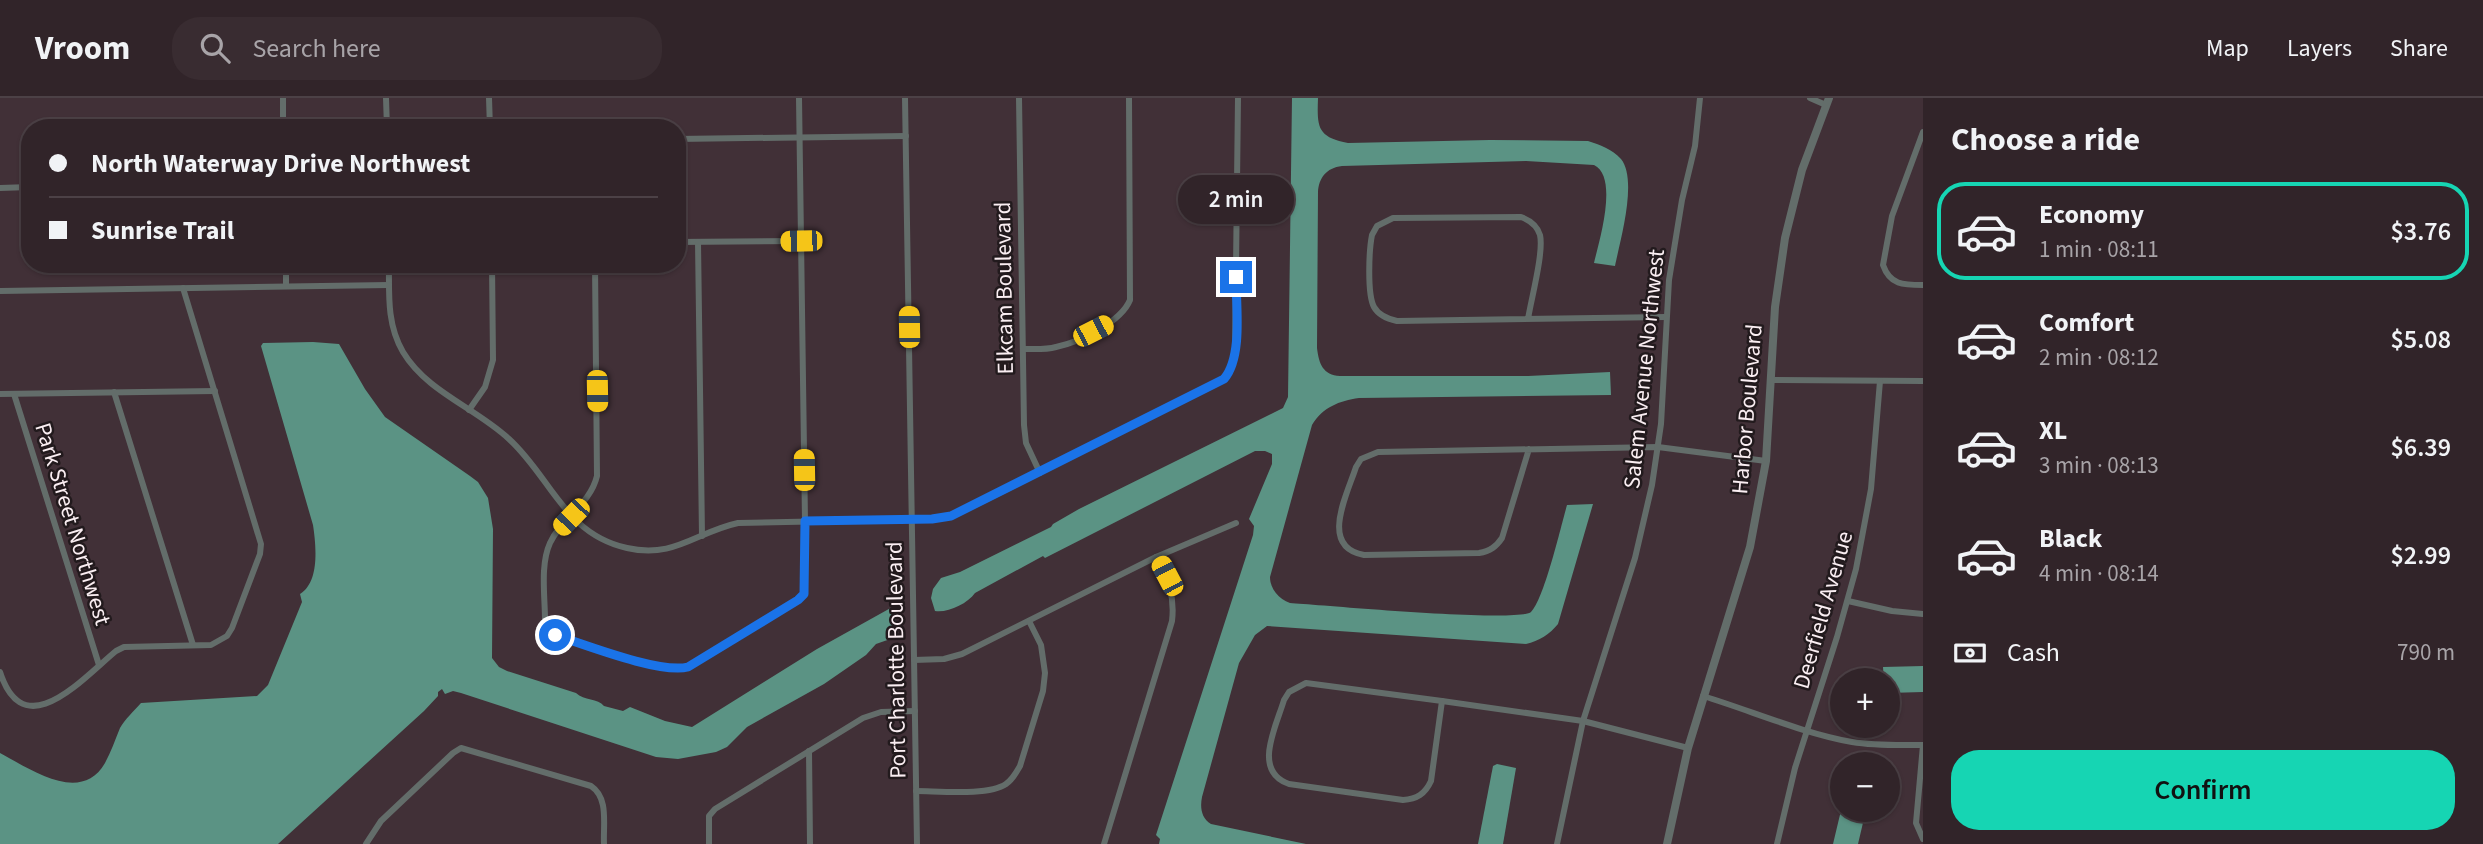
<!DOCTYPE html>
<meta charset="utf-8">
<style>
:root{--surface:#312429;--page:#392c31;--text:#f1f3f6;--muted:#a8a4a8;--line:#4c4146;--accent:#16d5b3}
body{margin:0;font-family:"Source Sans 3",sans-serif;background:var(--page);color:var(--text);height:100vh;display:flex;flex-direction:column;font-size:26px;white-space:nowrap}
*{box-sizing:border-box;margin:0}
p{font-size:23px;color:var(--muted)}
.icon{flex:none;width:38px;height:38px;fill:none;stroke:currentColor;stroke-width:2;stroke-linecap:round;stroke-linejoin:round}
.map{position:relative;flex:1;overflow:hidden}
.drawer{display:flex;flex-direction:column;background:var(--surface);width:560px}
.drawer>*{flex:none}
.banner{position:absolute;left:21px;top:21px;width:665px;height:154px;border-radius:28px;box-shadow:0 2px 5px #0004,0 0 0 2px var(--line);display:grid;align-content:center;height:154px;padding:0 28px;background:var(--surface)}
.buttons{position:absolute;left:1830px;top:570px;display:grid;gap:14px}
.buttons a{display:grid;place-items:center;width:70px;height:70px;border-radius:50%;background:var(--surface);box-shadow:0 2px 5px #0004,0 0 0 2px var(--line);font-size:35px}
.end{position:absolute;width:32px;height:32px;margin:-16px;border:9px solid #1a73e8;background:#fff;box-shadow:0 0 0 4px #fff}
.from{border-radius:50%}
.bubble{position:absolute;height:49px;border-radius:24px;background:var(--surface);box-shadow:0 2px 5px #0004,0 0 0 2px var(--line);font-size:23px;font-weight:600;line-height:49px;text-align:center}
.car{position:absolute;width:21px;height:42px;margin:-21px -10px;border-radius:9px;box-shadow:0 0 5px 2px #0007;background:linear-gradient(#f5c518 24%,#345 0 40%,#f5c518 0 76%,#345 0 86%,#f5c518 0)}
.banner b{display:flex;align-items:center;gap:24px;height:66px;font-size:26px}
.banner b+b{border-top:2px solid var(--line)}
.banner i{width:18px;height:18px;background:var(--text)}
ul{padding:0;list-style:none}
li{display:flex;align-items:center;gap:21px;height:98px;margin:0 14px 10px;padding:0 14px;border:4px solid transparent;border-radius:28px}
li div{flex:1}
li b{display:block;font-size:26px}
li em{font-style:normal;font-weight:600}
li.selected{border-color:var(--accent)}
li>.icon{width:63px;height:63px;stroke-width:1.5}
h2{padding:0 28px;font-size:32px;line-height:84px}
.pay{display:flex;align-items:center;gap:18px;height:77px;padding:0 28px;font-size:26px}
.pay p{margin-inline-start:auto}
.cta{display:flex;gap:14px;margin-top:auto;padding:14px 28px}
.cta a{flex:1;height:80px;border-radius:28px;background:var(--accent);color:#111;font-size:28px;font-weight:600;line-height:80px;text-align:center}
header{display:flex;align-items:center;gap:42px;box-sizing:border-box;height:98px;padding:0 35px;background:var(--surface);border-bottom:2px solid var(--line)}
header strong{font-size:33px}
nav{display:flex;gap:38px;margin-inline-start:auto;font-size:24px}
.search{width:490px;height:63px;background:var(--page);display:flex;align-items:center;gap:18px;box-sizing:border-box;padding:0 24px;border-radius:28px;color:var(--muted);font-size:26px}
main{display:flex;flex:1;min-height:0}
.map>svg:first-child{display:block}
.water{fill:#5b9384}
.lines{fill:none;stroke-linecap:round;stroke-linejoin:round}
.minor{stroke:#636d6a;stroke-width:6}
.tertiary{stroke:#636d6a;stroke-width:8}
.route{stroke:#1a73e8;stroke-width:9}
.labels{text-anchor:middle;dominant-baseline:central;stroke-width:5;stroke-linejoin:round;paint-order:stroke}
.street-label{font-size:23px;fill:#faeef2;stroke:#221a1d}
</style>
<header>
<strong>Vroom</strong>
<div class="search"><svg class="icon" aria-label="search" viewBox="0 0 24 24"><circle cx="10" cy="10" r="6"/><path d="M15 15l6 6"/></svg>Search here</div>
<nav><a>Map</a><a>Layers</a><a>Share</a></nav>
</header>
<main>
<div class="map">
<svg width="1923" height="746" viewBox="0 0 1923 746">
<rect width="100%" height="100%" fill="#413037"/>
<g class="water">
<path d="M1292 0H1318C1317 29 1317 39 1348 45L1490 42 1588 43C1600 47 1612 51 1621 61 1638 82 1620 143 1615 168L1594 165C1599 143 1619 79 1594 67L1526 63 1342 68C1326 70 1319 80 1318 94L1317 250C1319 266 1323 277 1340 278H1528L1610 274 1611 297 1359 300C1339 303 1323 309 1312 327L1270 479C1270 491 1279 501 1290 505 1322 507 1517 525 1531 514 1544 502 1561 428 1567 407L1593 406 1558 526C1550 536 1539 543 1526 546L1267 528 1255 537 1239 565 1202 699C1200 709 1201 720 1211 726L1306 746H1159L1160 741 1156 737 1253 437 1254 428 1249 421 1272 366V356L1265 353H1255L1045 460 1043 458 975 495C967 506 948 515 935 513L931 500 933 491 941 480 960 474 1051 429 1053 426 1079 411 1283 310 1288 299Z"/>
<path d="M313 244 339 246 365 291 385 319 470 378 478 384 488 400 493 431 492 560 499 569 507 573 576 595C584 603 598 600 604 608L623 613 630 609 665 623 692 629 817 551 896 507V539L876 546 866 557 824 586 747 629 727 649 716 654 678 661 656 659 461 595 453 593 445 596 442 591 438 594V598L424 613 278 746H0V655C30 671 81 707 105 665 111 654 115 642 120 630 125 621 134 613 141 605L257 598 268 587 302 504 300 496C320 484 316 447 313 427L261 248 263 245Z"/>
<polygon points="1923,568 1923,594 1888,595 1888,583 1884,583 1883,569"/>
<polygon points="1497,666 1516,670 1503,746 1478,746 1493,668"/>
<polygon points="1843,704 1843,712 1866,712 1858,746 1833,746"/>
</g>
<g class="lines">
<g class="minor">
<polyline points="283,0 283,30"/>
<polyline points="386,0 387,30"/>
<polyline points="489,0 490,30"/>
<polyline points="905,0 917,746"/>
<polyline points="1019,0 1024,327 1026,345 1040,375"/>
<polyline points="1810,0 1826,7"/>
<path d="M1923 34 1892 118 1883 167C1890 187 1903 187 1923 187"/>
<polyline points="677,41 906,38"/>
<polyline points="0,90 30,89"/>
<polyline points="677,144 801,143"/>
<polyline points="698,144 702,438"/>
<polyline points="286,166 286,188"/>
<path d="M389 166C389 197 387 227 403 254 427 294 476 310 509 341 551 379 564 436 627 450 674 461 696 434 738 425L932 421 951 418 1216 286 1230 274 1235 256 1238 0"/>
<path d="M595 166 597 378C590 407 562 419 550 445 540 467 545 498 545 522L548 531 555 537C587 547 660 576 688 569L798 502 804 496 805 423 799 0"/>
<polyline points="0,193 389,187"/>
<path d="M1528 221C1531 202 1544 154 1540 137 1537 127 1529 122 1521 119L1393 120 1377 128 1372 137C1369 152 1367 196 1374 209 1379 218 1388 221 1397 223L1666 219"/>
<path d="M1023 251C1034 251 1045 252 1056 249 1080 244 1121 224 1130 202L1129 0"/>
<polyline points="1772,282 1923,283"/>
<polyline points="114,294 193,547"/>
<polyline points="0,296 215,293"/>
<polyline points="14,296 99,567"/>
<polyline points="469,312 485,289 493,262 492,166"/>
<path d="M1529 351 1502 440C1496 449 1490 453 1479 455L1364 457C1319 449 1347 397 1356 369L1361 361 1378 354 1658 349 1766 363"/>
<polyline points="1848,503 1892,513 1923,516"/>
<polyline points="914,562 944,561 962,556 1156,459 1236,425"/>
<path d="M0 574C24 649 83 580 116 553L124 549 211 547 227 538 232 530 260 456 261 446 183 190"/>
<path d="M1306 585 1442 603 1431 683C1425 696 1417 701 1403 702L1289 686C1252 673 1276 629 1284 602L1289 594Z"/>
<path d="M1703 598C1752 613 1802 635 1852 644 1876 648 1899 647 1922 647"/>
<polyline points="1442,603 1583,623 1688,650"/>
<polyline points="1923,647 1916,725 1923,741"/>
<polyline points="809,653 810,746"/>
<path d="M916 693C938 693 989 698 1006 686 1013 681 1016 675 1020 668L1043 593 1045 575 1041 547 1029 523"/>
<path d="M366 746 381 723 453 655 461 650 591 688C609 700 603 726 604 746"/>
<polyline points="709,746 709,718 715,711 863,620 881,614 915,613"/>
<path d="M1104 746 1172 523C1175 498 1168 480 1156 459"/>
<polyline points="1557,746 1583,623 1635,460 1652,387 1661,326 1669,182 1682,102 1695,48 1700,0"/>
<polyline points="1777,746 1795,670 1837,539 1856,471 1871,391 1880,283"/>
</g>
<polyline class="tertiary" points="1667,746 1688,650 1750,449 1766,363 1775,209 1785,140 1802,72 1829,0"/>
</g>
<g class="lines">
<path class="route" d="M555 537C586 547 660 576 688 569L798 502 804 496 805 423 932 421 951 418 1224 281C1243 259 1236 208 1236 179"/>
</g>
<g class="labels">
<g class="street-label">
<text transform="translate(1004 190) rotate(-91)">Elkcam Boulevard</text>
<text transform="translate(1644 271) rotate(-84)">Salem Avenue Northwest</text>
<text transform="translate(1747 311) rotate(-85)">Harbor Boulevard</text>
<text transform="translate(73 426) rotate(73)">Park Street Northwest</text>
<text transform="translate(1823 512) rotate(-74)">Deerfield Avenue</text>
<text transform="translate(896 562) rotate(-91)">Port Charlotte Boulevard</text>
</g>
</g>
</svg>
<div class="buttons">
<a>+</a>
<a>−</a>
</div>
<i class="end from" style="left:555px;top:537px"></i>
<i class="end" style="left:1236px;top:179px"></i>
<div class="bubble" style="left:1178px;top:77px;width:116px">2 min</div>
<i class="car" style="left:801px;top:143px;rotate:269deg"></i>
<i class="car" style="left:909px;top:229px;rotate:359deg"></i>
<i class="car" style="left:1093px;top:233px;rotate:63deg"></i>
<i class="car" style="left:597px;top:293px;rotate:179deg"></i>
<i class="car" style="left:804px;top:372px;rotate:359deg"></i>
<i class="car" style="left:571px;top:419px;rotate:224deg"></i>
<i class="car" style="left:1167px;top:478px;rotate:332deg"></i>
<div class="banner">
<b><i class="from"></i>North Waterway Drive Northwest</b>
<b><i></i>Sunrise Trail</b>
</div>
</div>
<section class="drawer">
<h2>Choose a ride</h2>
<ul>
<li class="selected"><svg class="icon" aria-label="car" viewBox="0 0 24 24"><path d="M5 17H2v-5l4-1 3-4h7l3 4 3 1v5h-3M9 17h6M6 11h13"/><circle cx="7" cy="17" r="2"/><circle cx="17" cy="17" r="2"/></svg><div><b>Economy</b><p>1 min · 08:11</p></div><em>$3.76</em></li>
<li><svg class="icon" aria-label="car" viewBox="0 0 24 24"><path d="M5 17H2v-5l4-1 3-4h7l3 4 3 1v5h-3M9 17h6M6 11h13"/><circle cx="7" cy="17" r="2"/><circle cx="17" cy="17" r="2"/></svg><div><b>Comfort</b><p>2 min · 08:12</p></div><em>$5.08</em></li>
<li><svg class="icon" aria-label="car" viewBox="0 0 24 24"><path d="M5 17H2v-5l4-1 3-4h7l3 4 3 1v5h-3M9 17h6M6 11h13"/><circle cx="7" cy="17" r="2"/><circle cx="17" cy="17" r="2"/></svg><div><b>XL</b><p>3 min · 08:13</p></div><em>$6.39</em></li>
<li><svg class="icon" aria-label="car" viewBox="0 0 24 24"><path d="M5 17H2v-5l4-1 3-4h7l3 4 3 1v5h-3M9 17h6M6 11h13"/><circle cx="7" cy="17" r="2"/><circle cx="17" cy="17" r="2"/></svg><div><b>Black</b><p>4 min · 08:14</p></div><em>$2.99</em></li>
</ul>
<div class="pay"><svg class="icon" aria-label="cash" viewBox="0 0 24 24"><path d="M3 7h18v10H3z"/><circle cx="12" cy="12" r="2"/></svg>Cash<p>790 m</p></div>
<div class="cta"><a>Confirm</a></div>
</section>
</main>
